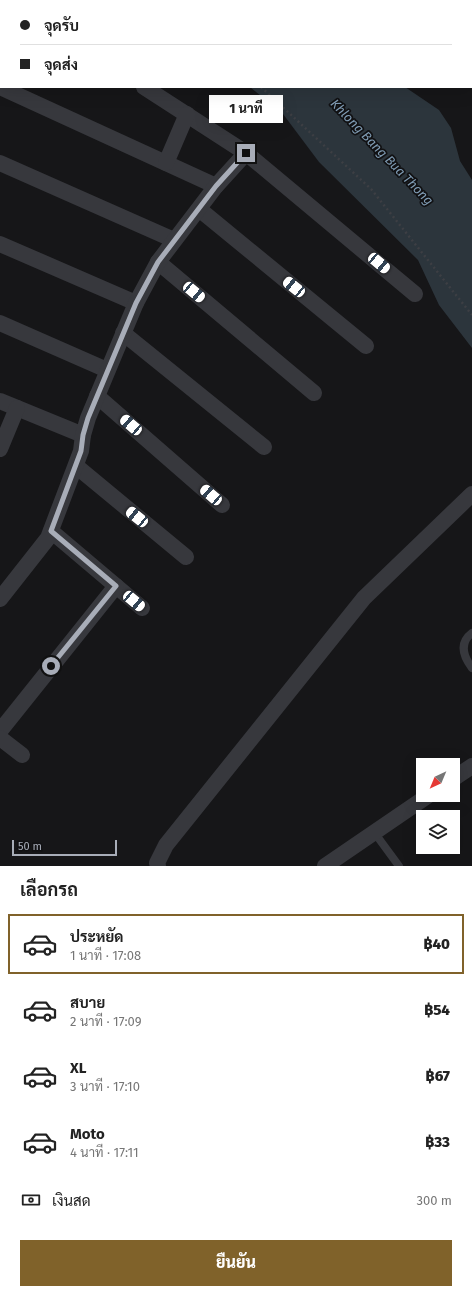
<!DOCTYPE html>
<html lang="th">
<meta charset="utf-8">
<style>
:root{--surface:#fff;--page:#f2f2f2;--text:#222;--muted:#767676;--line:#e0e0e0;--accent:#80622a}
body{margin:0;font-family:"Fira Sans",Sarabun,sans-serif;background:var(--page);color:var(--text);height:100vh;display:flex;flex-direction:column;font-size:15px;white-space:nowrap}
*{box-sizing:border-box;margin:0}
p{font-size:13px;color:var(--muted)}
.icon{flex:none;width:22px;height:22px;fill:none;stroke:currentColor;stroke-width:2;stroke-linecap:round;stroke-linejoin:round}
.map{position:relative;height:866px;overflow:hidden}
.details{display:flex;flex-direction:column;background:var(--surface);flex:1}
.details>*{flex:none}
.banner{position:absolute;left:0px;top:0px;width:472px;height:88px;box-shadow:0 4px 16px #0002;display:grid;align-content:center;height:88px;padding:0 20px;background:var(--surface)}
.needle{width:26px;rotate:224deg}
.fabs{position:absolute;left:416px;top:758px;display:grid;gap:8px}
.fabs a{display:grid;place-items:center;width:44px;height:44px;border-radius:0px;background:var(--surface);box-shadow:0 4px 16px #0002;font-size:20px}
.scale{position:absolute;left:12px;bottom:10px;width:105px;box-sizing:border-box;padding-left:4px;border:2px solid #a8adb8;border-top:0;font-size:11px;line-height:14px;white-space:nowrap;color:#a8adb8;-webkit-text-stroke:3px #111113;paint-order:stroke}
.end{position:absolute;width:18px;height:18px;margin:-9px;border:5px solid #a8adb8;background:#111;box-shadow:0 0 0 2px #111}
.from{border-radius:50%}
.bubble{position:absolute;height:28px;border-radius:0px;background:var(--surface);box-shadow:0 4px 16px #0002;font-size:13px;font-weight:800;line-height:28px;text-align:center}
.car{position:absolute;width:12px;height:24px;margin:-12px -6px;border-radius:5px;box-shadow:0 0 3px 1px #0007;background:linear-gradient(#fff 24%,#345 0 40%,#fff 0 76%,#345 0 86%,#fff 0)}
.banner b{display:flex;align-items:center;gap:14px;height:38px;font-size:15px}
.banner b+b{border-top:1px solid var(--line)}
.banner i{width:10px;height:10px;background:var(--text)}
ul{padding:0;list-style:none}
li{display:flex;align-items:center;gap:12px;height:60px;margin:0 8px 6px;padding:0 12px;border:2px solid transparent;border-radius:0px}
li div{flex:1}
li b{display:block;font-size:15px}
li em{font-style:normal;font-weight:800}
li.current{border-color:var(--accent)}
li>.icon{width:36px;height:36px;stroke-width:1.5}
h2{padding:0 20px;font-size:18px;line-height:48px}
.pay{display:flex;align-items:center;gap:10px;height:44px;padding:0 20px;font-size:15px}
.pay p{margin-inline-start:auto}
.primary-button{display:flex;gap:8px;margin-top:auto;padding:8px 20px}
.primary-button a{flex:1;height:46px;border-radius:0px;background:var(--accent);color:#fff;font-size:16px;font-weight:800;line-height:46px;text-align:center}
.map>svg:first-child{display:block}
.water{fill:#2c353c}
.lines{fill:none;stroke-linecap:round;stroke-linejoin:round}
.path{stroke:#3d3f44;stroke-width:2.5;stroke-dasharray:2 3;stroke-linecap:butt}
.lane{stroke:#37383d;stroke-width:8}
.street{stroke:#37383d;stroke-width:16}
.route{stroke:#a8adb8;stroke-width:5}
.labels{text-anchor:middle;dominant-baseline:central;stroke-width:3.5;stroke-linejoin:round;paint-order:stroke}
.water-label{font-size:13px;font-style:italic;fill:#7f9bb3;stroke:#111113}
</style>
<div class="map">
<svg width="472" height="866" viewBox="0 0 472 866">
<rect width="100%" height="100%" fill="#161618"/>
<g class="water">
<polygon points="120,0 291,0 292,1 121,1"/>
<polygon points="250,87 405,87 439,110 451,128 460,161 472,180 472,348 439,305 418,260 319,162 283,114"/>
</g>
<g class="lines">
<g class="path">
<polyline points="145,0 147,1"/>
<polyline points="261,87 371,189 472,315"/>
</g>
<g class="lane">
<path d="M472 633C459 643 463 656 472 668"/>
<polyline points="374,832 399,866"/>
</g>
<g class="street">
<polyline points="471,0 472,2"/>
<polyline points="67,1 67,0"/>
<polyline points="0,7 1,7"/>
<polyline points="0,87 216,186"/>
<polyline points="144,87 246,153 415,294"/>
<polyline points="0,163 174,240"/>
<polyline points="166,163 187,114"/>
<polyline points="199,209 366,346"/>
<polyline points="0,244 136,303"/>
<polyline points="158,262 314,393"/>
<polyline points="0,323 107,370"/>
<polyline points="123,333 264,447"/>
<polyline points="97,396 222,505"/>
<polyline points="0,401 83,435"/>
<polyline points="0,449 17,408"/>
<polyline points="76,466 186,557"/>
<polyline points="51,531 142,608"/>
<polyline points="0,599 48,538 81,451 83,435 88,418 136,303 158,262 216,186 246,153"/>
<polyline points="0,731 116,586"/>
<polyline points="0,738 22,755"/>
<polyline points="453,779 472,766"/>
<polyline points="158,866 157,863 166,845 364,598 472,494"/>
<polyline points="325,866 429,795"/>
</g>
</g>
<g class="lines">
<polyline class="route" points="51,666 116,586 51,531 81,451 83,435 88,418 136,303 158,262 216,186 246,153"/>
</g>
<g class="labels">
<g class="water-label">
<text transform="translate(382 152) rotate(46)">Khlong Bang Bua Thong</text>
</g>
</g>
</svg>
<div class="fabs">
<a><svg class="needle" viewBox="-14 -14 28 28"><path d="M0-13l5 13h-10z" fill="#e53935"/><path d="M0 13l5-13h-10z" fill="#767676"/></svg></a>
<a><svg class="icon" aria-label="layers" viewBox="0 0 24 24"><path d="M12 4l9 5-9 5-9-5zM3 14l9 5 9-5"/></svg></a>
</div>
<div class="scale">50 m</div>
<i class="end from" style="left:51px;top:666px"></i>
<i class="end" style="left:246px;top:153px"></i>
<div class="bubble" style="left:209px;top:95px;width:74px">1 นาที</div>
<i class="car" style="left:379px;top:263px;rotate:130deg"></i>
<i class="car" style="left:294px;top:287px;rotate:309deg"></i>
<i class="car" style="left:194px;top:292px;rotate:130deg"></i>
<i class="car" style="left:131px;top:425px;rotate:311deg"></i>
<i class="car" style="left:211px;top:495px;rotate:311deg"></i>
<i class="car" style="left:137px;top:517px;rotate:309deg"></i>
<i class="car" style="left:134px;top:601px;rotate:130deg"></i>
<div class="banner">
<b><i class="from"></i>จุดรับ</b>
<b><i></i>จุดส่ง</b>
</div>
</div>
<section class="details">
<h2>เลือกรถ</h2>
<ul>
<li class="current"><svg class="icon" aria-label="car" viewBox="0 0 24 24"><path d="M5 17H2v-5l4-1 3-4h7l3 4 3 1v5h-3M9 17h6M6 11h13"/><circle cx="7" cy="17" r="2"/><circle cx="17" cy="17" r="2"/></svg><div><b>ประหยัด</b><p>1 นาที · 17:08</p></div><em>฿40</em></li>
<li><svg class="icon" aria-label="car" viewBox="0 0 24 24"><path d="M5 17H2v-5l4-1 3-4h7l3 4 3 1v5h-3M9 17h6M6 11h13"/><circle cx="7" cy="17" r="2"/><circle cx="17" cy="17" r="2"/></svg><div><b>สบาย</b><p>2 นาที · 17:09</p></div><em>฿54</em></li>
<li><svg class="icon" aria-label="car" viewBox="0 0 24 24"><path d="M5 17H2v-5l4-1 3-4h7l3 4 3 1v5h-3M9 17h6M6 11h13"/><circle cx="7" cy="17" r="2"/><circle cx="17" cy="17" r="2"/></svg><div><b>XL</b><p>3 นาที · 17:10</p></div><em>฿67</em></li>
<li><svg class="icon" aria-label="car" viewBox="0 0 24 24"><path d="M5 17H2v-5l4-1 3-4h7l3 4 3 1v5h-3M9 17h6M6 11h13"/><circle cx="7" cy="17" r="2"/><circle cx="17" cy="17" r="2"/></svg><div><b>Moto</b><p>4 นาที · 17:11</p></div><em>฿33</em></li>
</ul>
<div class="pay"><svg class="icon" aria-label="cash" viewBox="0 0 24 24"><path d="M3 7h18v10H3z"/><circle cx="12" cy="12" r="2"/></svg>เงินสด<p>300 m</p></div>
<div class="primary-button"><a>ยืนยัน</a></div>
</section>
